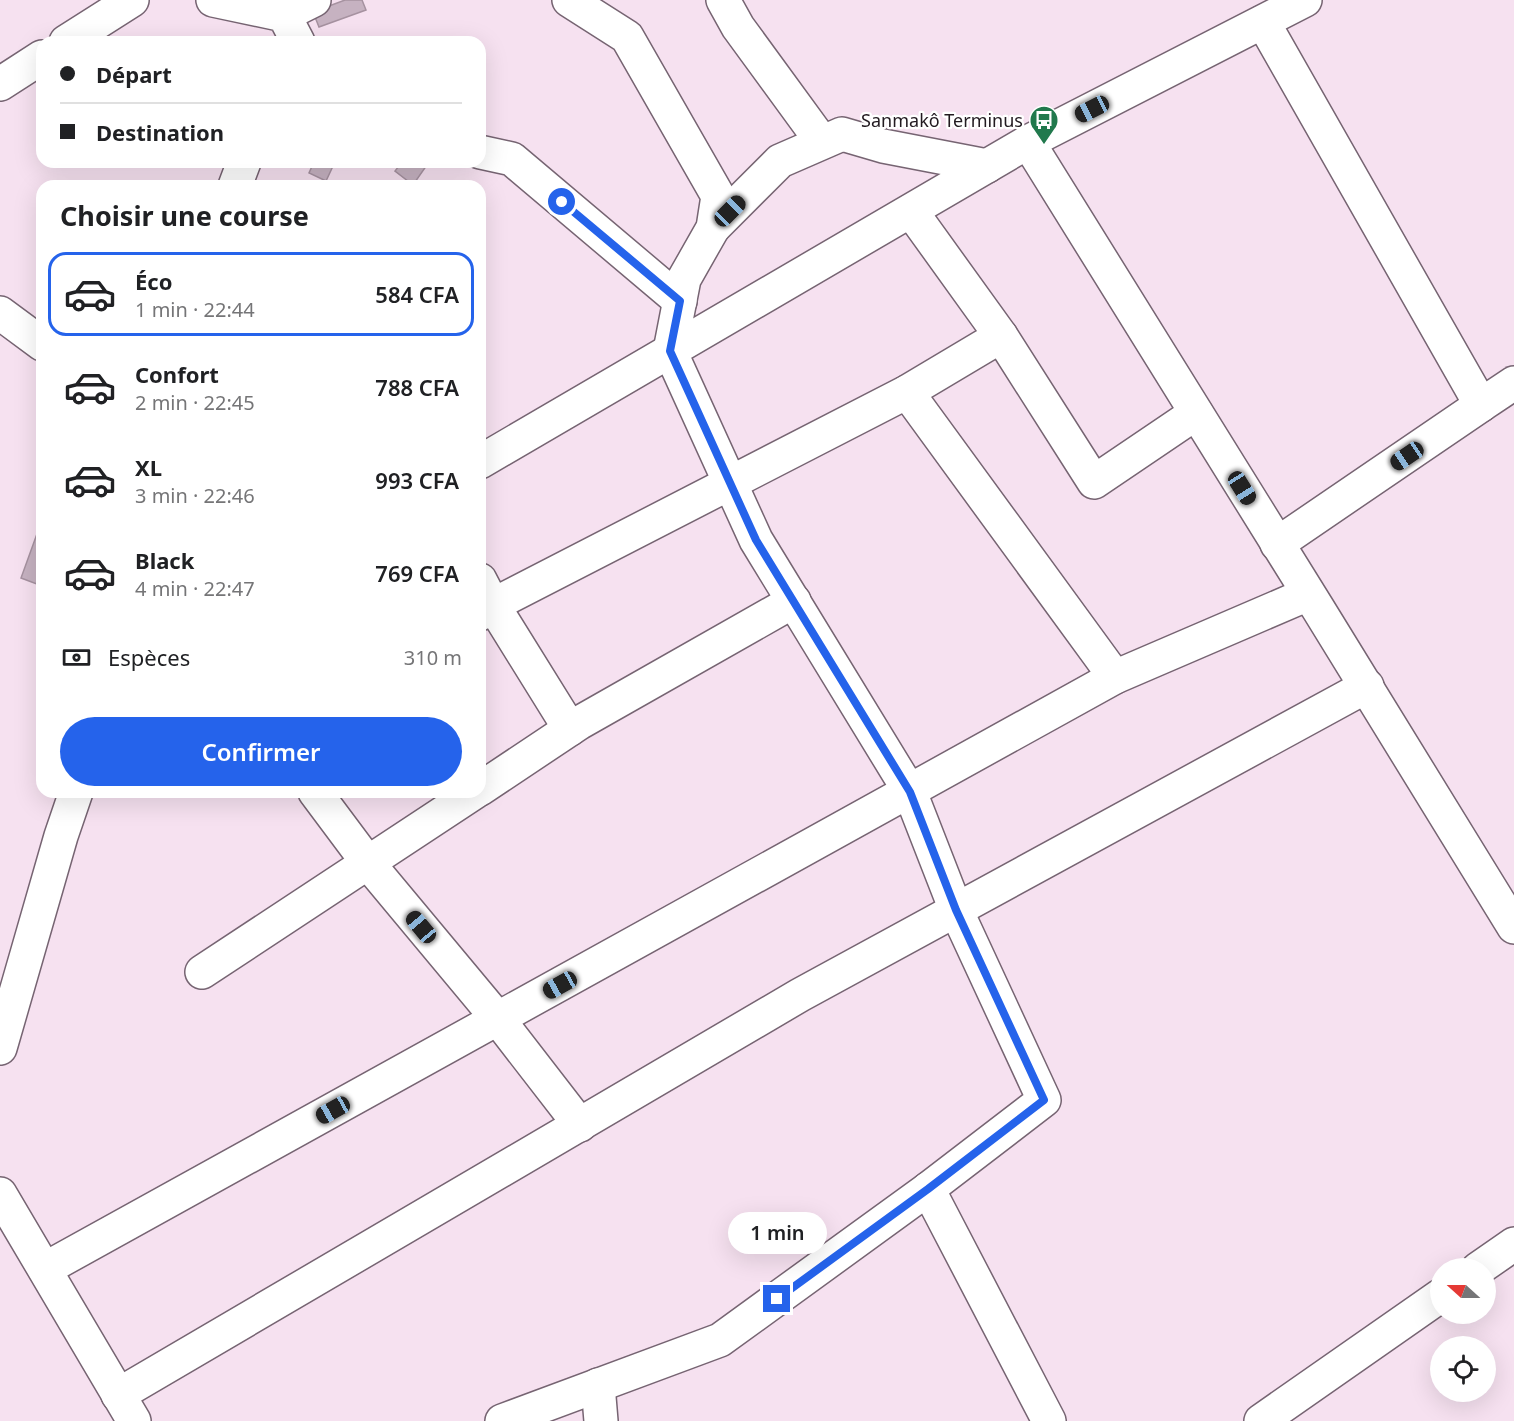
<!DOCTYPE html>
<html lang="fr">
<meta charset="utf-8">
<style>
:root{--surface:#fff;--page:#f2f2f2;--text:#202124;--muted:#757577;--line:#e0e0e0;--accent:#2563eb}
body{margin:0;font-family:"Noto Sans",sans-serif;background:var(--page);color:var(--text);height:100vh;display:flex;flex-direction:column;font-size:22px;white-space:nowrap}
*{box-sizing:border-box;margin:0}
p{font-size:20px;color:var(--muted)}
.icon{flex:none;width:33px;height:33px;fill:none;stroke:currentColor;stroke-width:2;stroke-linecap:round;stroke-linejoin:round}
.map{position:relative;flex:1;overflow:hidden}
.drawer{position:absolute;left:36px;top:180px;width:450px;height:618px;display:flex;flex-direction:column;background:var(--surface);border-radius:18px;box-shadow:0 6px 24px #0002}
.drawer>*{flex:none}
.hud{position:absolute;left:36px;top:36px;width:450px;height:132px;border-radius:18px;box-shadow:0 6px 24px #0002;display:grid;align-content:center;height:132px;padding:0 24px;background:var(--surface)}
.needle{width:39px;rotate:291deg}
.tools{position:absolute;left:1430px;top:1258px;display:grid;gap:12px}
.tools a{display:grid;place-items:center;width:66px;height:66px;border-radius:50%;background:var(--surface);box-shadow:0 6px 24px #0002;font-size:30px}
.end{position:absolute;width:27px;height:27px;margin:-14px;border:8px solid #2563eb;background:#fff;box-shadow:0 0 0 3px #fff}
.from{border-radius:50%}
.bubble{position:absolute;height:42px;border-radius:21px;background:var(--surface);box-shadow:0 6px 24px #0002;font-size:20px;font-weight:600;line-height:42px;text-align:center}
.car{position:absolute;width:18px;height:36px;margin:-18px -9px;border-radius:8px;box-shadow:0 0 4px 2px #0007;background:linear-gradient(#222 24%,#8ab4d8 0 40%,#222 0 76%,#8ab4d8 0 86%,#222 0)}
.hud b{display:flex;align-items:center;gap:21px;height:57px;font-size:22px}
.hud b+b{border-top:2px solid var(--line)}
.hud i{width:15px;height:15px;background:var(--text)}
ul{padding:0;list-style:none}
li{display:flex;align-items:center;gap:18px;height:84px;margin:0 12px 9px;padding:0 12px;border:3px solid transparent;border-radius:18px}
li div{flex:1}
li b{display:block;font-size:22px}
li em{font-style:normal;font-weight:600}
li.active{border-color:var(--accent)}
li>.icon{width:54px;height:54px;stroke-width:1.5}
h2{padding:0 24px;font-size:27px;line-height:72px}
.pay{display:flex;align-items:center;gap:15px;height:66px;padding:0 24px;font-size:22px}
.pay p{margin-inline-start:auto}
.cta{display:flex;gap:12px;margin-top:auto;padding:12px 24px}
.cta a{flex:1;height:69px;border-radius:36px;background:var(--accent);color:#fff;font-size:24px;font-weight:600;line-height:69px;text-align:center}
.map>svg:first-child{display:block}
.building{fill:#c6b2c1;stroke:#a692a0;stroke-width:1.5}
.lines{fill:none;stroke-linecap:round;stroke-linejoin:round}
.minor-casing{stroke:#766472;stroke-width:36}
.minor{stroke:#fff;stroke-width:33}
.route{stroke:#2563eb;stroke-width:8}
.labels{text-anchor:middle;dominant-baseline:central;stroke-width:4.5;stroke-linejoin:round;paint-order:stroke}
.poi-label{font-size:18px;fill:#221a20;stroke:#fff;text-anchor:end}
</style>
<div class="map">
<svg width="1514" height="1421" viewBox="0 0 1514 1421">
<rect width="100%" height="100%" fill="#f6e1f0"/>
<g class="building">
<polygon points="345,0 362,0 366,10 319,27 313,12"/>
<polygon points="314,162 334,164 326,181 309,173"/>
<polygon points="402,162 429,162 413,185 395,171"/>
<polygon points="42,520 42,586 21,578"/>
</g>
<g class="lines">
<g class="minor-casing">
<g id="minor">
<polyline points="213,0 284,15 298,42"/>
<polyline points="723,0 738,27 822,142"/>
<polyline points="284,15 314,0"/>
<polyline points="1263,22 1481,405 1277,544"/>
<polyline points="66,42 132,0"/>
<polyline points="0,84 42,57"/>
<path d="M1028 142C1190 404 1354 664 1514 927"/>
<polyline points="480,152 512,159 680,301"/>
<polyline points="235,186 244,162"/>
<polyline points="713,228 780,161 842,134 883,146 987,166"/>
<polyline points="0,313 42,344"/>
<polyline points="1001,336 1094,482 1196,413"/>
<polyline points="907,392 1115,677"/>
<polyline points="1481,405 1514,383"/>
<polyline points="480,462 1028,142 1305,0"/>
<polyline points="480,580 493,605 570,729"/>
<polyline points="480,614 493,605 907,392 1001,336 911,211"/>
<polyline points="480,789 579,723 794,601"/>
<polyline points="315,792 368,863 498,1019 580,1125"/>
<polyline points="202,972 475,792"/>
<polyline points="0,1048 61,836 76,792"/>
<polyline points="928,1189 1049,1421"/>
<polyline points="0,1194 134,1421"/>
<polyline points="45,1269 1115,677 1308,594"/>
<polyline points="1478,1269 1514,1244"/>
<polyline points="598,1385 601,1421"/>
<polyline points="118,1395 800,995 1367,686"/>
<polyline points="502,1421 720,1340 928,1189 1044,1100 956,910 910,792 756,540 670,351 684,279 713,228 718,196 627,37 569,0"/>
<polyline points="1261,1421 1440,1296"/>
</g>
</g>
<use href="#minor" class="minor"/>
</g>
<g class="lines">
<polyline class="route" points="562,202 680,301 670,351 696,408 756,540 910,792 956,910 1044,1100 928,1189 777,1299"/>
</g>
<defs>
<g id="bus-pin" transform="scale(1.5)"><path d="M0 17L-7.5 6A9.5 9.5 0 1 1 7.5 6Z" fill="#21794d" stroke="#fff"/><path d="M-5-6H5V4H4V6H2V4H-2V6H-4V4H-5ZM-3.5-4V0h7V-4ZM-3.5 1.2v1.5H-2V1.2ZM2 1.2v1.5H3.5V1.2Z" fill="#fff"/></g>
</defs>
<g fill-rule="evenodd">
<use href="#bus-pin" x="1044" y="120"/>
</g>
<g class="labels">
<g class="poi-label">
<text x="1023" y="120">Sanmakô Terminus</text>
</g>
</g>
</svg>
<div class="tools">
<a><svg class="needle" viewBox="-14 -14 28 28"><path d="M0-13l5 13h-10z" fill="#e53935"/><path d="M0 13l5-13h-10z" fill="#757577"/></svg></a>
<a><svg class="icon" aria-label="locate" viewBox="0 0 24 24"><circle cx="12" cy="12" r="6"/><path d="M12 2v4M12 18v4M2 12h4M18 12h4"/></svg></a>
</div>
<i class="end from" style="left:562px;top:202px"></i>
<i class="end" style="left:777px;top:1299px"></i>
<div class="bubble" style="left:728px;top:1212px;width:99px">1 min</div>
<i class="car" style="left:1092px;top:109px;rotate:243deg"></i>
<i class="car" style="left:730px;top:211px;rotate:45deg"></i>
<i class="car" style="left:1407px;top:456px;rotate:236deg"></i>
<i class="car" style="left:1242px;top:488px;rotate:148deg"></i>
<i class="car" style="left:421px;top:927px;rotate:320deg"></i>
<i class="car" style="left:560px;top:985px;rotate:241deg"></i>
<i class="car" style="left:333px;top:1110px;rotate:241deg"></i>
<div class="hud">
<b><i class="from"></i>Départ</b>
<b><i></i>Destination</b>
</div>
<section class="drawer">
<h2>Choisir une course</h2>
<ul>
<li class="active"><svg class="icon" aria-label="car" viewBox="0 0 24 24"><path d="M5 17H2v-5l4-1 3-4h7l3 4 3 1v5h-3M9 17h6M6 11h13"/><circle cx="7" cy="17" r="2"/><circle cx="17" cy="17" r="2"/></svg><div><b>Éco</b><p>1 min · 22:44</p></div><em>584 CFA</em></li>
<li><svg class="icon" aria-label="car" viewBox="0 0 24 24"><path d="M5 17H2v-5l4-1 3-4h7l3 4 3 1v5h-3M9 17h6M6 11h13"/><circle cx="7" cy="17" r="2"/><circle cx="17" cy="17" r="2"/></svg><div><b>Confort</b><p>2 min · 22:45</p></div><em>788 CFA</em></li>
<li><svg class="icon" aria-label="car" viewBox="0 0 24 24"><path d="M5 17H2v-5l4-1 3-4h7l3 4 3 1v5h-3M9 17h6M6 11h13"/><circle cx="7" cy="17" r="2"/><circle cx="17" cy="17" r="2"/></svg><div><b>XL</b><p>3 min · 22:46</p></div><em>993 CFA</em></li>
<li><svg class="icon" aria-label="car" viewBox="0 0 24 24"><path d="M5 17H2v-5l4-1 3-4h7l3 4 3 1v5h-3M9 17h6M6 11h13"/><circle cx="7" cy="17" r="2"/><circle cx="17" cy="17" r="2"/></svg><div><b>Black</b><p>4 min · 22:47</p></div><em>769 CFA</em></li>
</ul>
<div class="pay"><svg class="icon" aria-label="cash" viewBox="0 0 24 24"><path d="M3 7h18v10H3z"/><circle cx="12" cy="12" r="2"/></svg>Espèces<p>310 m</p></div>
<div class="cta"><a>Confirmer</a></div>
</section>
</div>
